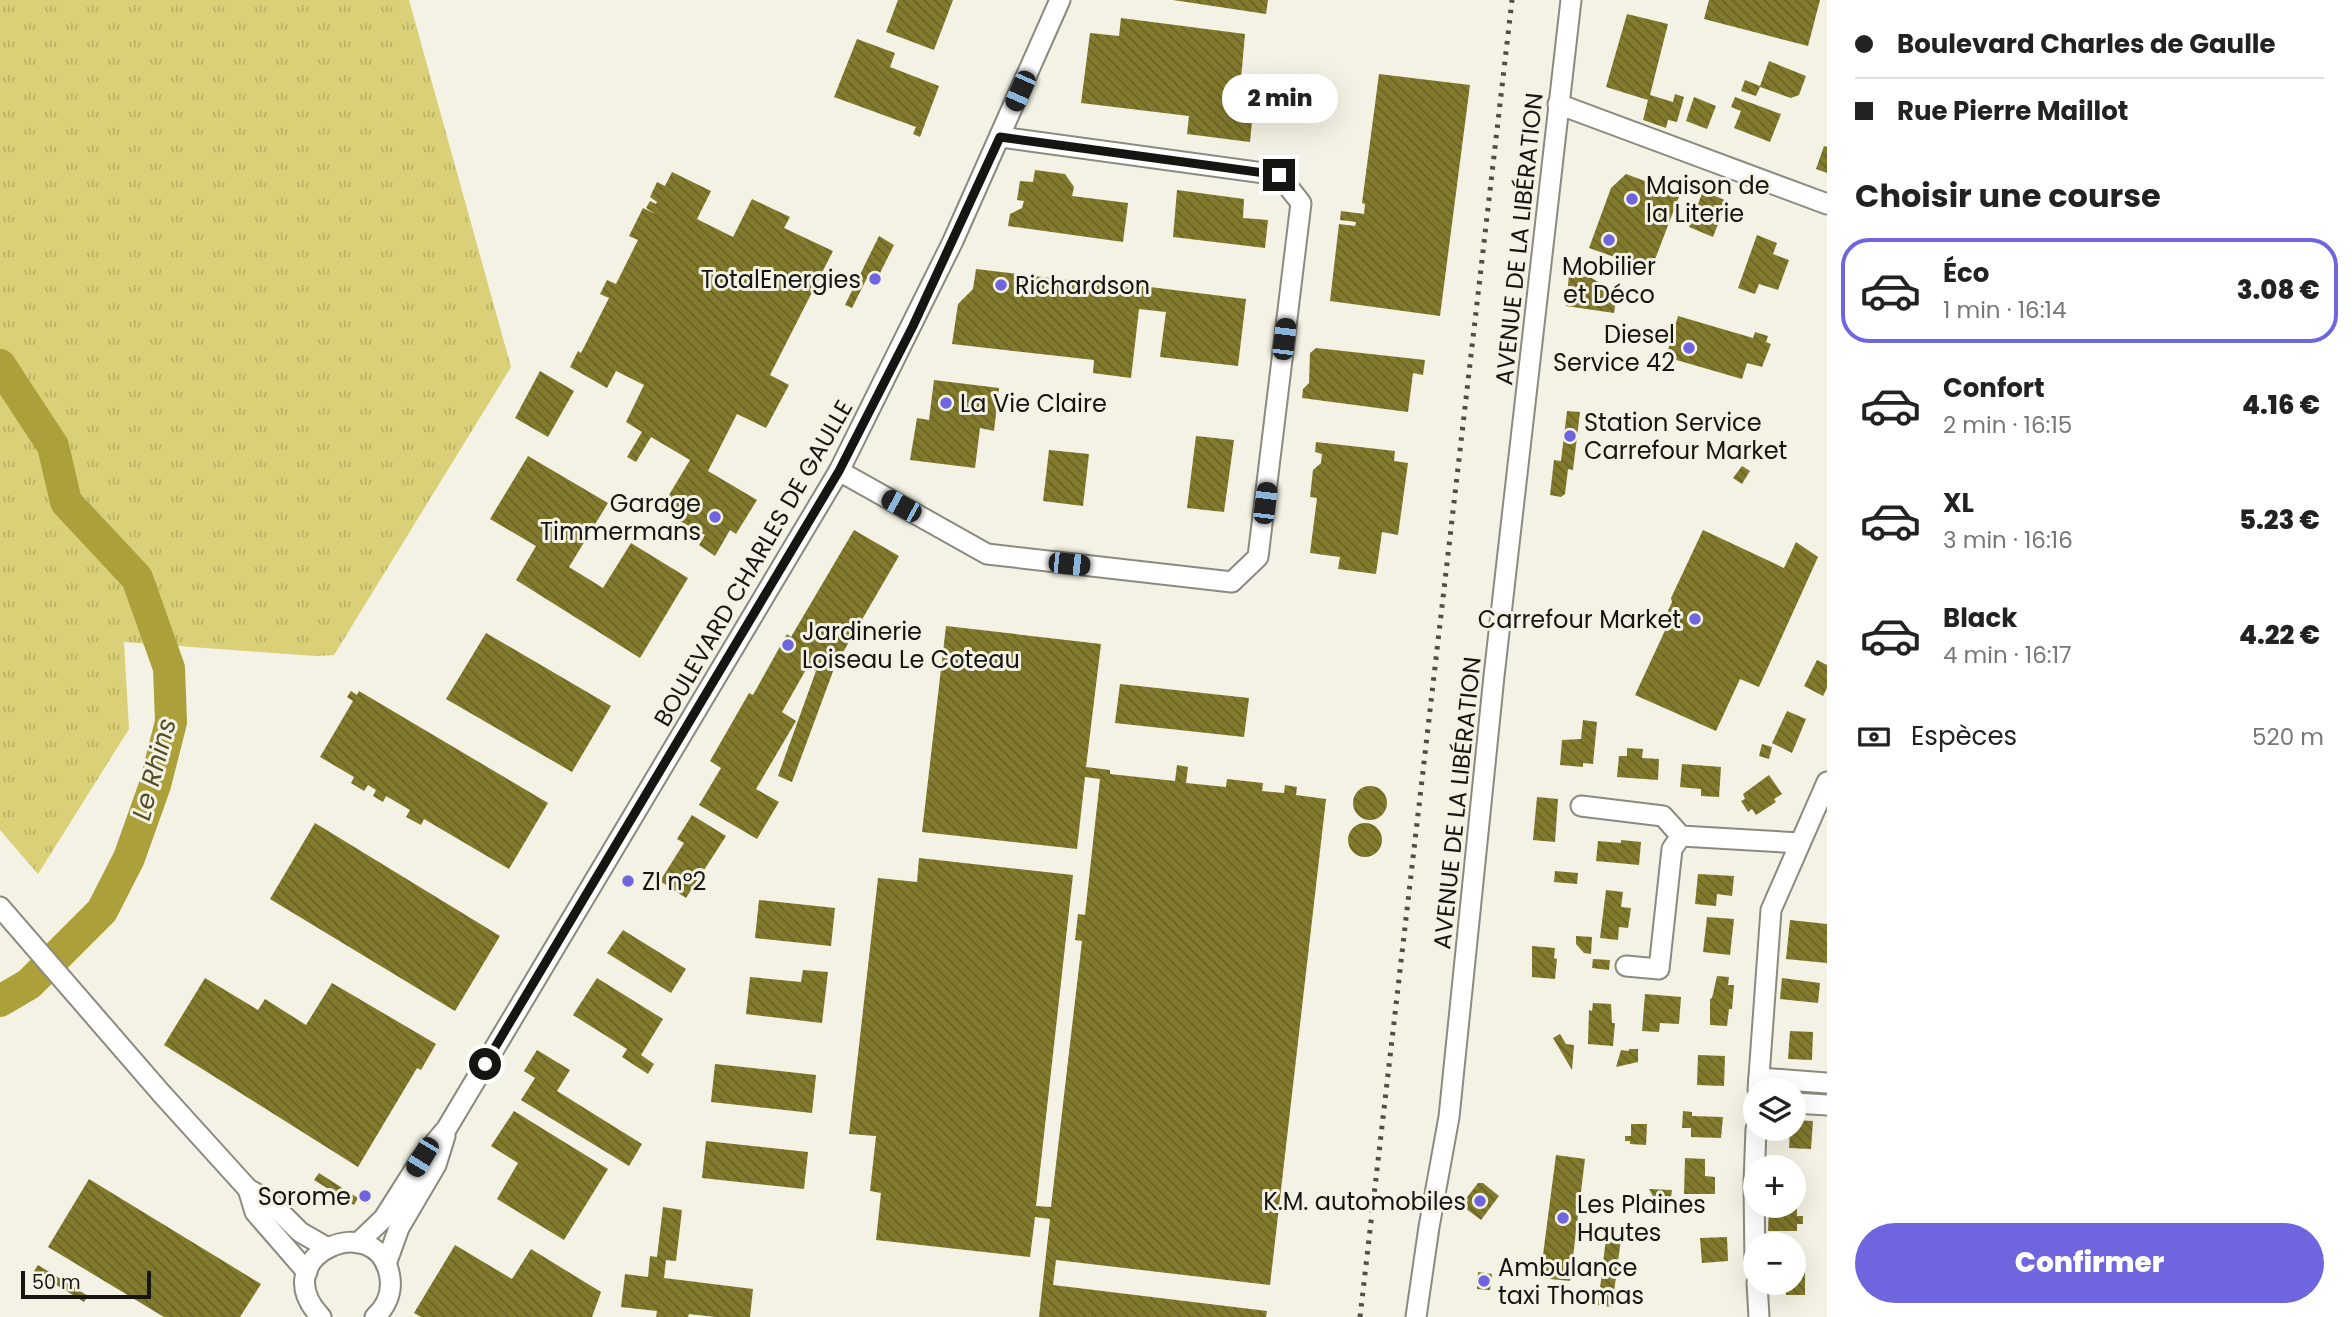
<!DOCTYPE html>
<html lang="fr">
<meta charset="utf-8">
<style>
:root{--surface:#fff;--page:#f2f2f2;--text:#222;--muted:#767676;--line:#e0e0e0;--accent:#6f65df}
body{margin:0;font-family:Poppins,sans-serif;background:var(--page);color:var(--text);height:100vh;display:flex;flex-direction:column;font-size:26px;white-space:nowrap}
*{box-sizing:border-box;margin:0}
p{font-size:23px;color:var(--muted)}
.icon{flex:none;width:38px;height:38px;fill:none;stroke:currentColor;stroke-width:2;stroke-linecap:round;stroke-linejoin:round}
.map{position:relative;flex:1;overflow:hidden}
.drawer{display:flex;flex-direction:column;background:var(--surface);width:525px}
.drawer>*{flex:none}
.banner{display:grid;align-content:center;height:154px;padding:0 28px;background:var(--surface)}
.fabs{position:absolute;left:1743px;top:1078px;display:grid;gap:14px}
.fabs a{display:grid;place-items:center;width:63px;height:63px;border-radius:50%;background:var(--surface);box-shadow:0 7px 28px #0002;font-size:35px}
.scale{position:absolute;left:21px;bottom:18px;width:130px;box-sizing:border-box;padding-left:7px;border:4px solid #161511;border-top:0;font-size:19px;line-height:24px;white-space:nowrap;color:#161511;-webkit-text-stroke:5px #f3f2e4;paint-order:stroke}
.end{position:absolute;width:32px;height:32px;margin:-16px;border:9px solid #161511;background:#fff;box-shadow:0 0 0 4px #fff}
.from{border-radius:50%}
.bubble{position:absolute;height:49px;border-radius:24px;background:var(--surface);box-shadow:0 7px 28px #0002;font-size:23px;font-weight:800;line-height:49px;text-align:center}
.car{position:absolute;width:21px;height:42px;margin:-21px -10px;border-radius:9px;box-shadow:0 0 5px 2px #0007;background:linear-gradient(#222 24%,#8ab4d8 0 40%,#222 0 76%,#8ab4d8 0 86%,#222 0)}
.banner b{display:flex;align-items:center;gap:24px;height:66px;font-size:26px}
.banner b+b{border-top:2px solid var(--line)}
.banner i{width:18px;height:18px;background:var(--text)}
ul{padding:0;list-style:none}
li{display:flex;align-items:center;gap:21px;height:105px;margin:0 14px 10px;padding:0 14px;border:4px solid transparent;border-radius:28px}
li div{flex:1}
li b{display:block;font-size:26px}
li em{font-style:normal;font-weight:800}
li.selected{border-color:var(--accent)}
li>.icon{width:63px;height:63px;stroke-width:1.5}
h2{padding:0 28px;font-size:32px;line-height:84px}
.pay{display:flex;align-items:center;gap:18px;height:77px;padding:0 28px;font-size:26px}
.pay p{margin-inline-start:auto}
.primary-button{display:flex;gap:14px;margin-top:auto;padding:14px 28px}
.primary-button a{flex:1;height:80px;border-radius:42px;background:var(--accent);color:#fff;font-size:28px;font-weight:800;line-height:80px;text-align:center}
main{display:flex;flex:1;min-height:0}
.map>svg:first-child{display:block}
.grass{fill:url(#grass-tufts)}
.lines{fill:none;stroke-linecap:round;stroke-linejoin:round}
.river{stroke:#aba03a;stroke-width:32}
.building{fill:url(#building-back-hatch)}
.minor-casing{stroke:#8b8a7e;stroke-width:23}
.minor{stroke:#fff;stroke-width:19}
.rail{stroke:#4e4d46;stroke-width:5;stroke-dasharray:3.5 7;stroke-linecap:butt}
.route{stroke:#161511;stroke-width:9}
.poi-dot{fill:#6f65df;stroke:#f3f2e4;stroke-width:2.5}
.labels{text-anchor:middle;dominant-baseline:central;stroke-width:6;stroke-linejoin:round;paint-order:stroke}
.poi-label{font-size:24px;fill:#161511;stroke:#f3f2e4;text-anchor:start}
.street-label{font-size:24px;fill:#161511;stroke:#f3f2e4}
.water-label{font-size:26px;font-style:italic;fill:#524d24;stroke:#f3f2e4}
</style>
<main>
<div class="map">
<svg width="1827" height="1317" viewBox="0 0 1827 1317">
<defs>
<pattern id="grass-tufts" width="24" height="20" patternUnits="userSpaceOnUse" patternTransform="scale(1.75)"><rect width="24" height="20" fill="#dad078"/><path d="M3 7l-1-3M5 7V3M7 7l1-3M15 17l-1-3M17 17v-4M19 17l1-3" fill="none" stroke="#bab267"/></pattern>
<pattern id="building-back-hatch" width="6" height="6" patternUnits="userSpaceOnUse" patternTransform="scale(1.75)"><rect width="6" height="6" fill="#827a2d"/><path d="M-1 5l2 2M0 0l6 6M5-1l2 2" fill="none" stroke="#696325"/></pattern>
</defs>
<rect width="100%" height="100%" fill="#f3f2e4"/>
<polygon class="grass" points="0,0 409,0 511,367 334,655 315,656 124,642 129,729 38,874 0,830"/>
<g class="lines">
<polyline class="river" points="0,365 53,446 66,502 137,578 169,668 171,722 155,785 129,858 102,911 29,984 0,1001"/>
</g>
<g class="building">
<polygon points="898,0 953,0 934,50 886,32"/>
<polygon points="1173,0 1268,0 1266,14"/>
<polygon points="1709,0 1820,0 1808,46 1704,19"/>
<polygon points="1627,14 1668,24 1650,95 1673,102 1675,94 1684,97 1677,122 1668,120 1666,128 1643,120 1648,100 1606,87"/>
<polygon points="1121,18 1245,34 1241,79 1256,81 1250,142 1187,134 1189,116 1081,103 1090,33 1119,36"/>
<polygon points="857,39 895,53 890,67 939,86 920,137 913,134 916,127 834,97"/>
<polygon points="1769,61 1806,76 1799,95 1791,98 1760,87 1756,96 1741,91 1745,80 1760,86"/>
<polygon points="1379,74 1470,85 1440,316 1330,301 1339,224 1355,226 1356,222 1340,220 1341,211 1364,214 1365,204 1362,203"/>
<polygon points="1694,97 1716,106 1707,129 1686,121"/>
<polygon points="1735,97 1781,114 1770,142 1734,128 1741,111 1731,107"/>
<polygon points="1824,146 1827,147 1827,173 1816,169"/>
<polygon points="1035,170 1065,174 1074,187 1072,196 1128,203 1123,242 1008,226 1010,214 1022,208 1024,201 1017,200 1020,181 1033,182"/>
<polygon points="672,172 711,191 697,219 733,237 752,199 790,217 784,228 833,251 770,375 789,385 766,428 737,414 708,471 757,500 736,534 730,530 715,556 699,545 705,535 660,510 690,460 651,437 636,462 627,457 642,432 626,422 644,385 616,371 607,388 570,367 578,351 581,353 609,298 600,294 607,280 616,284 638,240 629,236 643,208 656,214 646,208 650,201 656,204 657,202 650,197 657,182 665,186"/>
<polygon points="1626,174 1680,194 1651,270 1589,248 1611,188"/>
<polygon points="1177,190 1244,199 1243,218 1268,220 1265,248 1173,237"/>
<polygon points="1703,191 1727,201 1713,237 1689,227"/>
<polygon points="1757,235 1777,243 1773,254 1789,260 1778,290 1759,284 1755,294 1738,288"/>
<polygon points="879,236 894,245 875,283 867,278 852,308 845,305"/>
<polygon points="976,269 1141,289 1142,286 1246,299 1238,366 1160,357 1166,312 1139,309 1131,378 1093,373 1094,360 952,344 958,304 973,289"/>
<polygon points="1569,275 1590,277 1608,288 1607,293 1617,294 1614,313 1566,306"/>
<polygon points="1678,316 1753,338 1755,332 1768,336 1766,342 1771,344 1762,367 1747,363 1742,379 1666,357"/>
<polygon points="1316,348 1425,360 1423,375 1413,373 1408,412 1302,398 1303,389 1309,383 1310,353"/>
<polygon points="540,371 574,391 548,437 515,418"/>
<polygon points="934,380 999,388 994,431 980,428 975,468 910,460 917,418 929,420"/>
<polygon points="1567,411 1580,412 1573,470 1568,469 1565,494 1561,497 1550,495 1554,460 1561,461"/>
<polygon points="1196,436 1234,440 1224,512 1187,508"/>
<polygon points="1316,442 1395,451 1394,461 1408,463 1398,535 1382,532 1376,574 1338,569 1340,557 1310,553 1317,498 1310,497 1313,470 1321,463 1322,454 1315,452"/>
<polygon points="1049,450 1089,454 1083,506 1043,501"/>
<polygon points="528,456 608,503 569,567 603,588 631,543 688,578 640,658 516,580 536,546 490,519"/>
<polygon points="1742,466 1750,471 1742,484 1733,478"/>
<polygon points="854,530 899,556 835,666 792,782 778,776 816,671 808,666 782,712 796,721 756,789 779,802 757,839 699,805 721,768 710,761 749,693 753,695 787,634 791,637"/>
<polygon points="1703,530 1784,568 1796,542 1818,557 1759,687 1740,679 1716,731 1635,695 1668,624 1665,617 1672,602 1671,598"/>
<polygon points="946,626 1101,644 1086,767 1110,770 1110,774 1175,781 1177,765 1188,767 1186,783 1226,787 1227,779 1263,783 1262,791 1284,793 1285,785 1297,787 1296,795 1326,799 1270,1285 1056,1260 1053,1285 1267,1311 1266,1317 1039,1317 1050,1219 1035,1217 1030,1257 876,1240 881,1193 870,1191 876,1136 849,1134 878,878 917,882 919,858 1073,875 1036,1206 1051,1207 1082,941 1075,940 1078,914 1085,915 1100,779 1085,777 1077,849 922,832"/>
<polygon points="486,633 611,706 572,772 446,699"/>
<polygon points="1817,660 1827,665 1827,688 1823,696 1804,686"/>
<polygon points="1120,684 1249,698 1244,737 1115,723"/>
<polygon points="351,691 357,695 359,691 548,803 509,869 424,819 421,825 406,817 410,810 386,796 383,802 373,796 376,790 368,785 364,791 351,783 354,777 320,757 353,701 347,697"/>
<polygon points="1787,711 1806,719 1792,753 1772,743"/>
<polygon points="1583,720 1597,722 1593,764 1583,763 1583,767 1560,765 1562,740 1581,739"/>
<polygon points="1762,744 1772,747 1769,759 1759,756"/>
<polygon points="1627,748 1643,749 1642,758 1659,759 1658,780 1617,777 1619,756 1627,756"/>
<polygon points="1682,764 1721,767 1719,797 1701,796 1701,789 1680,787"/>
<polygon points="1769,775 1782,794 1774,799 1776,802 1756,815 1752,809 1748,812 1741,801 1745,799 1743,794"/>
<circle cx="1370" cy="803" r="17"/>
<polygon points="1537,797 1558,799 1555,842 1533,840"/>
<polygon points="692,815 726,836 686,898 660,881 684,843 677,839"/>
<polygon points="315,823 500,936 455,1011 270,899"/>
<circle cx="1365" cy="840" r="17"/>
<polygon points="1621,840 1641,842 1639,865 1596,861 1598,841 1621,843"/>
<polygon points="1555,871 1578,873 1577,884 1554,882"/>
<polygon points="1698,874 1734,876 1732,896 1717,894 1716,906 1695,904"/>
<polygon points="1606,890 1623,892 1621,907 1631,908 1628,928 1619,927 1618,940 1600,938"/>
<polygon points="759,900 835,908 831,946 755,938"/>
<polygon points="1707,917 1734,919 1730,955 1703,952"/>
<polygon points="1790,920 1827,924 1827,963 1786,959"/>
<polygon points="623,930 686,969 671,993 607,953"/>
<polygon points="1576,936 1592,937 1591,954 1584,953 1576,944"/>
<polygon points="1532,946 1555,948 1554,958 1557,959 1555,979 1532,977"/>
<polygon points="1593,959 1610,960 1609,970 1592,968"/>
<polygon points="803,970 828,972 822,1023 746,1014 750,977 801,982"/>
<polygon points="1717,976 1729,977 1728,985 1734,985 1732,1009 1729,1009 1727,1026 1710,1025 1710,999 1712,998"/>
<polygon points="205,978 258,1010 265,999 306,1025 332,983 436,1044 421,1070 417,1068 358,1167 164,1045"/>
<polygon points="597,978 663,1019 641,1055 654,1064 648,1074 622,1057 627,1049 573,1015"/>
<polygon points="1782,978 1820,983 1818,1003 1780,999"/>
<polygon points="1645,994 1681,997 1679,1024 1660,1023 1659,1032 1642,1031"/>
<polygon points="1593,1003 1611,1004 1612,1023 1615,1023 1613,1046 1588,1044 1589,1010 1592,1011"/>
<polygon points="1790,1031 1813,1032 1812,1060 1788,1059"/>
<polygon points="1560,1034 1566,1044 1574,1045 1572,1070 1553,1038"/>
<polygon points="1629,1049 1638,1049 1638,1062 1616,1067 1621,1050 1629,1051"/>
<polygon points="537,1050 570,1070 557,1091 642,1144 629,1166 521,1100 535,1078 524,1071"/>
<polygon points="1698,1055 1725,1056 1724,1086 1697,1085"/>
<polygon points="715,1064 816,1075 812,1113 711,1102"/>
<polygon points="514,1111 608,1169 564,1240 497,1199 518,1163 491,1146"/>
<polygon points="1683,1111 1692,1112 1692,1116 1723,1117 1721,1138 1691,1137 1691,1128 1682,1128"/>
<polygon points="1794,1120 1813,1121 1811,1149 1789,1148 1790,1129 1794,1129"/>
<polygon points="1631,1124 1647,1124 1646,1145 1630,1144 1630,1141 1625,1141 1625,1136 1631,1136"/>
<polygon points="706,1141 808,1152 804,1189 702,1178"/>
<polygon points="1556,1155 1585,1159 1570,1281 1540,1278"/>
<polygon points="1685,1158 1705,1159 1705,1176 1715,1177 1715,1194 1684,1194"/>
<polygon points="319,1173 358,1198 354,1205 314,1180"/>
<polygon points="89,1179 261,1284 240,1317 164,1317 48,1247"/>
<polygon points="1478,1183 1483,1183 1499,1196 1481,1220 1461,1205"/>
<polygon points="1797,1184 1804,1184 1804,1191 1797,1191 1797,1216 1803,1216 1803,1224 1797,1224 1797,1231 1768,1231 1769,1206 1794,1206 1794,1187 1797,1188"/>
<polygon points="362,1189 373,1195 368,1204 357,1197"/>
<polygon points="1649,1189 1672,1190 1671,1198 1654,1198"/>
<polygon points="663,1207 682,1210 676,1261 666,1260 664,1278 753,1289 750,1317 715,1317 689,1314 688,1317 656,1317 657,1311 621,1307 625,1274 648,1277 650,1256 657,1257"/>
<polygon points="1727,1237 1728,1261 1702,1263 1700,1238"/>
<polygon points="1606,1238 1621,1239 1612,1307 1598,1305"/>
<polygon points="455,1245 512,1279 531,1249 601,1292 592,1317 421,1317 414,1313"/>
<polygon points="38,1265 88,1296 84,1302 34,1271"/>
<polygon points="1478,1272 1492,1274 1490,1290 1477,1289"/>
<polygon points="1794,1272 1805,1272 1805,1295 1786,1295 1786,1283 1794,1283"/>
</g>
<g class="lines">
<g class="minor-casing">
<g id="minor">
<polyline points="1558,104 1827,204"/>
<polyline points="839,471 987,554 1232,582 1258,557 1301,203 1279,175 1001,137"/>
<polyline points="1581,806 1663,816 1681,836 1800,843"/>
<polyline points="0,907 161,1093 248,1189 268,1200 300,1232 326,1247"/>
<polyline points="1626,966 1659,969 1672,849 1681,836"/>
<polyline points="1759,1078 1827,1083"/>
<polyline points="1758,1090 1771,910 1827,782"/>
<polyline points="1794,1103 1827,1105"/>
<polyline points="248,1189 255,1212 307,1272"/>
<polyline points="358,1243 384,1218 422,1158 447,1128 839,471 953,241 1060,0"/>
<polyline points="386,1264 399,1228 436,1165 445,1136"/>
<polyline points="1755,1266 1754,1182 1756,1129"/>
<polyline points="1757,1283 1759,1317"/>
<path d="M321 1317C262 1255 380 1206 390 1278 392 1293 386 1307 375 1317"/>
<polyline points="1416,1317 1429,1227 1449,1117 1494,676 1571,0"/>
</g>
</g>
<use href="#minor" class="minor"/>
<polyline class="rail" points="1360,1317 1512,0"/>
</g>
<g class="lines">
<polyline class="route" points="485,1064 839,471 913,326 1000,137 1279,175"/>
</g>
<g class="poi-dot">
<circle cx="1632" cy="199" r="7"/>
<circle cx="1609" cy="240" r="7"/>
<circle cx="875" cy="279" r="7"/>
<circle cx="1001" cy="285" r="7"/>
<circle cx="1689" cy="348" r="7"/>
<circle cx="946" cy="403" r="7"/>
<circle cx="1570" cy="436" r="7"/>
<circle cx="715" cy="517" r="7"/>
<circle cx="1695" cy="619" r="7"/>
<circle cx="788" cy="645" r="7"/>
<circle cx="628" cy="881" r="7"/>
<circle cx="365" cy="1196" r="7"/>
<circle cx="1480" cy="1201" r="7"/>
<circle cx="1563" cy="1218" r="7"/>
<circle cx="1484" cy="1281" r="7"/>
</g>
<g class="labels">
<g class="poi-label">
<text x="1646" y="185">Maison de<tspan x="1646" dy="28">la Literie</tspan></text>
<text x="1609" y="266" text-anchor="middle">Mobilier<tspan x="1609" dy="28">et Déco</tspan></text>
<text x="861" y="279" text-anchor="end">TotalEnergies</text>
<text x="1015" y="285">Richardson</text>
<text x="1675" y="334" text-anchor="end">Diesel<tspan x="1675" dy="28">Service 42</tspan></text>
<text x="960" y="403">La Vie Claire</text>
<text x="1584" y="422">Station Service<tspan x="1584" dy="28">Carrefour Market</tspan></text>
<text x="701" y="503" text-anchor="end">Garage<tspan x="701" dy="28">Timmermans</tspan></text>
<text x="1681" y="619" text-anchor="end">Carrefour Market</text>
<text x="802" y="631">Jardinerie<tspan x="802" dy="28">Loiseau Le Coteau</tspan></text>
<text x="642" y="881">ZI n°2</text>
<text x="351" y="1196" text-anchor="end">Sorome</text>
<text x="1466" y="1201" text-anchor="end">K.M. automobiles</text>
<text x="1577" y="1204">Les Plaines<tspan x="1577" dy="28">Hautes</tspan></text>
<text x="1498" y="1267">Ambulance<tspan x="1498" dy="28">taxi Thomas</tspan></text>
</g>
<g class="street-label">
<text transform="translate(1519 239) rotate(-84)">AVENUE DE LA LIBÉRATION</text>
<text transform="translate(753 563) rotate(-60)">BOULEVARD CHARLES DE GAULLE</text>
<text transform="translate(1457 803) rotate(-84)">AVENUE DE LA LIBÉRATION</text>
</g>
<g class="water-label">
<text transform="translate(154 769) rotate(-75)">Le Rhins</text>
</g>
</g>
</svg>
<div class="fabs">
<a><svg class="icon" aria-label="layers" viewBox="0 0 24 24"><path d="M12 4l9 5-9 5-9-5zM3 14l9 5 9-5"/></svg></a>
<a>+</a>
<a>−</a>
</div>
<div class="scale">50 m</div>
<i class="end from" style="left:485px;top:1064px"></i>
<i class="end" style="left:1279px;top:175px"></i>
<div class="bubble" style="left:1222px;top:74px;width:116px">2 min</div>
<i class="car" style="left:1020px;top:91px;rotate:204deg"></i>
<i class="car" style="left:1284px;top:339px;rotate:7deg"></i>
<i class="car" style="left:1265px;top:503px;rotate:7deg"></i>
<i class="car" style="left:901px;top:506px;rotate:299deg"></i>
<i class="car" style="left:1069px;top:564px;rotate:96deg"></i>
<i class="car" style="left:422px;top:1157px;rotate:211deg"></i>
</div>
<section class="drawer">
<div class="banner">
<b><i class="from"></i>Boulevard Charles de Gaulle</b>
<b><i></i>Rue Pierre Maillot</b>
</div>
<h2>Choisir une course</h2>
<ul>
<li class="selected"><svg class="icon" aria-label="car" viewBox="0 0 24 24"><path d="M5 17H2v-5l4-1 3-4h7l3 4 3 1v5h-3M9 17h6M6 11h13"/><circle cx="7" cy="17" r="2"/><circle cx="17" cy="17" r="2"/></svg><div><b>Éco</b><p>1 min · 16:14</p></div><em>3.08 €</em></li>
<li><svg class="icon" aria-label="car" viewBox="0 0 24 24"><path d="M5 17H2v-5l4-1 3-4h7l3 4 3 1v5h-3M9 17h6M6 11h13"/><circle cx="7" cy="17" r="2"/><circle cx="17" cy="17" r="2"/></svg><div><b>Confort</b><p>2 min · 16:15</p></div><em>4.16 €</em></li>
<li><svg class="icon" aria-label="car" viewBox="0 0 24 24"><path d="M5 17H2v-5l4-1 3-4h7l3 4 3 1v5h-3M9 17h6M6 11h13"/><circle cx="7" cy="17" r="2"/><circle cx="17" cy="17" r="2"/></svg><div><b>XL</b><p>3 min · 16:16</p></div><em>5.23 €</em></li>
<li><svg class="icon" aria-label="car" viewBox="0 0 24 24"><path d="M5 17H2v-5l4-1 3-4h7l3 4 3 1v5h-3M9 17h6M6 11h13"/><circle cx="7" cy="17" r="2"/><circle cx="17" cy="17" r="2"/></svg><div><b>Black</b><p>4 min · 16:17</p></div><em>4.22 €</em></li>
</ul>
<div class="pay"><svg class="icon" aria-label="cash" viewBox="0 0 24 24"><path d="M3 7h18v10H3z"/><circle cx="12" cy="12" r="2"/></svg>Espèces<p>520 m</p></div>
<div class="primary-button"><a>Confirmer</a></div>
</section>
</main>
